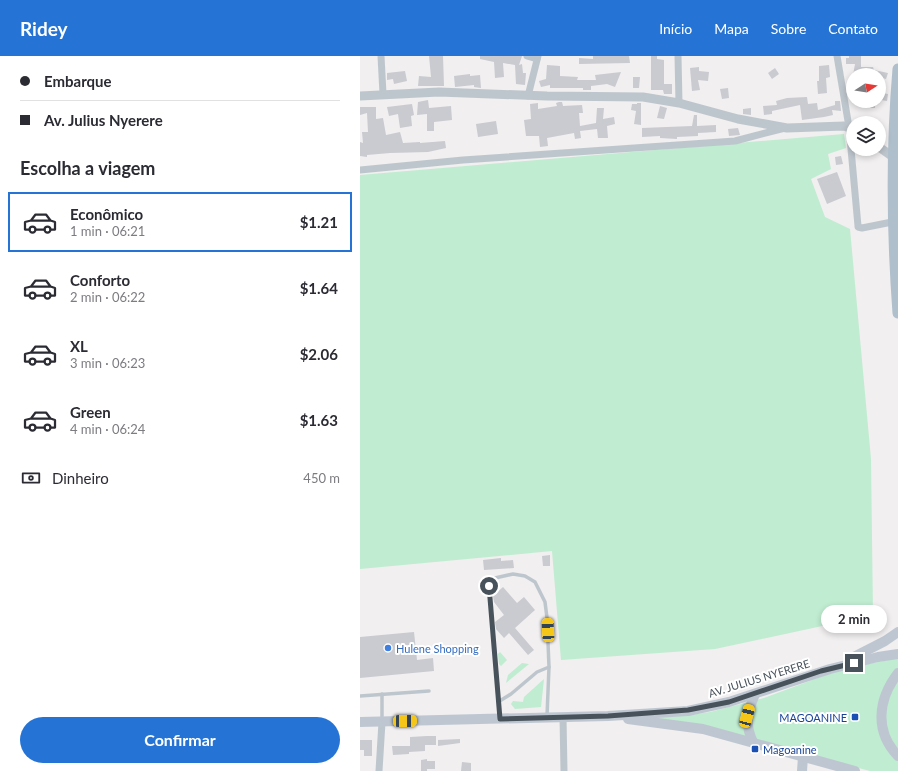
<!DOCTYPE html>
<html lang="pt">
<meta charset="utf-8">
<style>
:root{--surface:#fff;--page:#f2f2f3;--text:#2b2b33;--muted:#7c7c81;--line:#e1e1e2;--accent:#2574d5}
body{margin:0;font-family:Lato,sans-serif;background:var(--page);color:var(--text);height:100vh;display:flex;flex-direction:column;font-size:15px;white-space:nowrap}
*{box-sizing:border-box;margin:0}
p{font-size:13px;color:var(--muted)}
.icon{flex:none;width:22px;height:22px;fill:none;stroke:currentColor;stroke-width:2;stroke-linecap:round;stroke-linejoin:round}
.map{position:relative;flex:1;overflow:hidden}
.panel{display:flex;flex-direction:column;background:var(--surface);width:360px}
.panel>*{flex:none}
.hud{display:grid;align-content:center;height:88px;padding:0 20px;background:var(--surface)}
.needle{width:26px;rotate:78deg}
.buttons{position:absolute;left:486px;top:12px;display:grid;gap:8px}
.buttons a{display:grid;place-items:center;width:40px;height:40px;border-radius:50%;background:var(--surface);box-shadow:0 2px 6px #0003;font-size:20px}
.end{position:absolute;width:18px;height:18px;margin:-9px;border:5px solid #48525b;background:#fff;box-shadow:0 0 0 2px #fff}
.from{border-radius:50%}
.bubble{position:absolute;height:28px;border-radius:14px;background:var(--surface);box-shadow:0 2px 6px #0003;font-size:13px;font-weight:700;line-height:28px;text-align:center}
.car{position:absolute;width:12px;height:24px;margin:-12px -6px;border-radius:5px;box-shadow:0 0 3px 1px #0007;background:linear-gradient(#f5c518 24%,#345 0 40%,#f5c518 0 76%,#345 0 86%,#f5c518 0)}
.hud b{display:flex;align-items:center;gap:14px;height:38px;font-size:15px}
.hud b+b{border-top:1px solid var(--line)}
.hud i{width:10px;height:10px;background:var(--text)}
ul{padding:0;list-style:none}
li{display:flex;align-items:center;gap:12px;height:60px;margin:0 8px 6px;padding:0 12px;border:2px solid transparent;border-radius:0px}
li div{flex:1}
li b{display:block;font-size:15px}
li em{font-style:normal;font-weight:700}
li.active{border-color:var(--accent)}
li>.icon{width:36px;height:36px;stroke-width:1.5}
h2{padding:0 20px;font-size:18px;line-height:48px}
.pay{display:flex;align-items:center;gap:10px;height:44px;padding:0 20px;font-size:15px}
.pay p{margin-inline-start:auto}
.cta{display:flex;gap:8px;margin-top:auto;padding:8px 20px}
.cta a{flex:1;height:46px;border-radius:24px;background:var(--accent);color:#fff;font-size:16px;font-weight:700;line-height:46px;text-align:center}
header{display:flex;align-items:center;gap:24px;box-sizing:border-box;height:56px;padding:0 20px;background:var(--accent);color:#fff}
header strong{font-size:19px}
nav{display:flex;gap:22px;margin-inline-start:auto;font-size:14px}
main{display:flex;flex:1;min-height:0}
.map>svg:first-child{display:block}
.green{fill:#c0ecd1}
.building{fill:#c9cbd1}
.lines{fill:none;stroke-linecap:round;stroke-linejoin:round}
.service{stroke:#bec6cd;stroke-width:3.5}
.minor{stroke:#bec6cd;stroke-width:7}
.tertiary{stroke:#bec6cd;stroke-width:9}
.secondary{stroke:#bec7d1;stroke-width:10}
.primary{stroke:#b0bfcc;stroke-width:11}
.route{stroke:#48525b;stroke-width:5}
.shop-dot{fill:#3f7fe0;stroke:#fff;stroke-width:1.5}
.transit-dot{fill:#1a4fb4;stroke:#fff;stroke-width:1.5}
.labels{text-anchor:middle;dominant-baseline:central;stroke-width:4;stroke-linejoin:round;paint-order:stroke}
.shop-label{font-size:11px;fill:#366cbe;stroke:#fff;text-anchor:start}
.street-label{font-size:11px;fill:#48525b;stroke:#fff}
.transit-label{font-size:11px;fill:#164399;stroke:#fff;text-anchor:end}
</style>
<header>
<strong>Ridey</strong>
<nav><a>Início</a><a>Mapa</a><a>Sobre</a><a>Contato</a></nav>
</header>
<main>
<section class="panel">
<div class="hud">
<b><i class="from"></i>Embarque</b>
<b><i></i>Av. Julius Nyerere</b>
</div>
<h2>Escolha a viagem</h2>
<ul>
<li class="active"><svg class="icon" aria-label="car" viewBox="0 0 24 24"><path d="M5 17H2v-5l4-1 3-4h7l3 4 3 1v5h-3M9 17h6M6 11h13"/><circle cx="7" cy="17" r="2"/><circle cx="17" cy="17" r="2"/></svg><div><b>Econômico</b><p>1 min · 06:21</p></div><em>$1.21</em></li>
<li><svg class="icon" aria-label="car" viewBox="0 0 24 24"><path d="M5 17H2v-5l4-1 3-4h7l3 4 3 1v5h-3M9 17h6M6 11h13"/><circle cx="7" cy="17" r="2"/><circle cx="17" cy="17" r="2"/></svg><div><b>Conforto</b><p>2 min · 06:22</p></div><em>$1.64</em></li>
<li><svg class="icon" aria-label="car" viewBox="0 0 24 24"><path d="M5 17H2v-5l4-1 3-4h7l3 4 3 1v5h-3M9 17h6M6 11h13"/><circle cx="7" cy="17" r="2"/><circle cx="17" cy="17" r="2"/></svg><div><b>XL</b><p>3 min · 06:23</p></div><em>$2.06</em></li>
<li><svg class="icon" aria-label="car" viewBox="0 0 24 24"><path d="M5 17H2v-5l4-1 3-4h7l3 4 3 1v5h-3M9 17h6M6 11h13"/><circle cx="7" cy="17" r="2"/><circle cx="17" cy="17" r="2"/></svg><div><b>Green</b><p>4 min · 06:24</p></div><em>$1.63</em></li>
</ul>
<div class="pay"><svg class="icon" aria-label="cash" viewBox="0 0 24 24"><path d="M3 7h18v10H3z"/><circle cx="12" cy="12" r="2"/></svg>Dinheiro<p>450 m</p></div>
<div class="cta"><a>Confirmar</a></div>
</section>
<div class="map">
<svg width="538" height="715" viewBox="0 0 538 715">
<rect width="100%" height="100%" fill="#f1efef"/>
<g class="green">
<polygon points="484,78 486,92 468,98 471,113 451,123 465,161 490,173 511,403 513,559 355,593 201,604 192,495 0,513 0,119"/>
<polygon points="140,596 147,604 141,610 139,608 138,598"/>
<polygon points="538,602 538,715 510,715 408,688 248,660 330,659 350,656 404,642 471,617 498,610"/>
<polygon points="162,607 169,608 146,627 148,619"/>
<polygon points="184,623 181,651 155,653 151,648 153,645 163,646 164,641"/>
</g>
<g class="building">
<polygon points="69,0 83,0 84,30 58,30 59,20 71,21"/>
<polygon points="120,0 162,0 159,9 162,8 163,17 166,17 165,29 156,28 155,9 143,7 144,21 135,22 134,6 120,3"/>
<polygon points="233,0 269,0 270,7 219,8 219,2 233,3"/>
<polygon points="291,0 297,0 297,3 304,4 304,28 312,28 312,38 304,38 303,34 291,34"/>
<polygon points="489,0 501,0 501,11 513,11 514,14 528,17 526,23 519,21 519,19 493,19 495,8 486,8 486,2 489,2"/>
<polygon points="187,9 200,10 200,20 218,21 217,24 236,24 235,19 261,16 255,31 247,28 231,30 231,34 223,34 223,32 190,32 190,29 181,31 179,25 186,23"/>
<polygon points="469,9 470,21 466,22 467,37 458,38 457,25 459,25 459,10"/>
<polygon points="339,11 339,15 349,16 348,25 338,24 340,34 332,35 330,12"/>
<polygon points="415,12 419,18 412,23 408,17"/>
<polygon points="45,15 47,25 34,28 33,23 27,24 27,17"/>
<polygon points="110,18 110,20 120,19 121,32 114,31 114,29 95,31 94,20"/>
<polygon points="273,21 280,21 279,32 273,32"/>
<polygon points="368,32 369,42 362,43 360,33"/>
<polygon points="522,37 528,38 527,45 521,44"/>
<polygon points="447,41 448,48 457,47 458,54 475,49 475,45 480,45 481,55 472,54 473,59 464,61 442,64 440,49 412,55 412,58 404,59 403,50 417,49 416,45 427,42"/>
<polygon points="68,44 69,52 91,50 92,64 74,66 74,75 67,75 67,58 57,59 58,46"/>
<rect x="507" y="45" width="8" height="7"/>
<polygon points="199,46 202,46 203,50 222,49 223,57 219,57 220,70 236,67 237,52 244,52 243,63 254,61 255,68 247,70 248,82 238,82 237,73 220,75 221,82 215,83 214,77 187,82 188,90 180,91 179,80 166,80 164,64 171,63 170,48 178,47 178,53 197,50 196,47"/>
<polygon points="277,47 281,47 281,69 274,68 276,55 271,54 272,48 277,48"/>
<polygon points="52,48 54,59 51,60 52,70 40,72 38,58 29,60 27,51"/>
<polygon points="300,50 307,52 304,63 297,62"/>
<polygon points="0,51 16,51 16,63 23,62 26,79 40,76 43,87 60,86 60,87 85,85 86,92 68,96 30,97 7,99 7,101 0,100 0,86 3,87 2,76 8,76 7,57 0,59"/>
<polygon points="391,52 391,59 383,58 383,53"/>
<polygon points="334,59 337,59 337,70 356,69 356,76 338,77 338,80 317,81 317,83 300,82 300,80 282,81 282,72 332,70"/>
<polygon points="136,65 138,78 118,81 116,68"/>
<polygon points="378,72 380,79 369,80 368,73"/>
<polygon points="481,100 483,108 476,109 475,101"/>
<polygon points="477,116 486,140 467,148 457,123"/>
<polygon points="190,499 190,510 183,510 182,500"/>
<polygon points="141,502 141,505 153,504 154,512 124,514 123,504"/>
<polygon points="143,531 157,547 164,541 175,554 155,572 174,594 168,599 149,577 144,582 136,573 135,566 144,559 134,546 133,540"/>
<polygon points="54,576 57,604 73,602 74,615 0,622 0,581"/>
<polygon points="67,680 76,680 76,689 65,689 65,695 49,696 49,698 33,699 32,690 50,690 50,681"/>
<polygon points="100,683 100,687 78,690 78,684"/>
<polygon points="0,684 12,684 12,700 4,700 4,694 0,694"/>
<polygon points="67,703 67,705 75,705 75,713 67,713 67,715 61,715 61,704"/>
<polygon points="102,706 111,707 111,715 101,715"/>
</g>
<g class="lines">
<g class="service">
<polyline points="22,638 22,665"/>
<polyline points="0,640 69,635"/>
<polyline points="138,646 151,638 177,616 189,611 187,562 185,546 175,526 165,520 153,518 135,522 129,530 138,634 139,662"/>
<polyline points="187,660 189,611"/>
</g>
<g class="minor">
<polyline points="21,0 23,38"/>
<polyline points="167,0 177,3"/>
<polyline points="318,0 319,47"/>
<polyline points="477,0 489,71 498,170 498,171 502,172 537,165"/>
<polyline points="168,40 178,0"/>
<polyline points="0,114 103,104 375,85 425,72"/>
<polyline points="203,661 204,715"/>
<polyline points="19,715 22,666"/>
</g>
<g class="tertiary">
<polyline points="0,40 79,36 187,40 283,41 319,47 378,63 427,72 484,70 493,73"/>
<polyline points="519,91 536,103"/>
</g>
<g class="secondary">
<polyline points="488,604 525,585 538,576"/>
<path d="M538 617C518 643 514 675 538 700"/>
<polyline points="268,663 343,673 495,715"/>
<polyline points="0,666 248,660 328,655 369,646 470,613 518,601 538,598"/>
<path d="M394 688C384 669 387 657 395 638"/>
<polyline points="442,715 443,701"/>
</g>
<path class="primary" d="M538 13C531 94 532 176 538 257"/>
</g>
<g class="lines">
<polyline class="route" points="129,530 140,663 248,660 328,654 369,646 461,615 494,607"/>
</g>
<circle class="shop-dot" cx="28" cy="592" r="4"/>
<g class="transit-dot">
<rect x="491" y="657" width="8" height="8" rx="2"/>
<rect x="391" y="689" width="8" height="8" rx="2"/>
</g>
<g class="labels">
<g class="shop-label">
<text x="36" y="592">Hulene Shopping</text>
</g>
<g class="street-label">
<text transform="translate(399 622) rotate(-17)">AV. JULIUS NYERERE</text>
</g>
<g class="transit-label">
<text x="487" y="661">MAGOANINE</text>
<text x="403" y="693" text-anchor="start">Magoanine</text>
</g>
</g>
</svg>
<div class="buttons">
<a><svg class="needle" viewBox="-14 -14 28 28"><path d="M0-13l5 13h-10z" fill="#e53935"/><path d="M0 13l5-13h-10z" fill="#7c7c81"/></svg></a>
<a><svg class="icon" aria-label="layers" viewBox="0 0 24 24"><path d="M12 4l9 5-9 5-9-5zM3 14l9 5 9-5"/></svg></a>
</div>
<i class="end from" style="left:129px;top:530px"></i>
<i class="end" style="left:494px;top:607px"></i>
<div class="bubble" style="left:461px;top:549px;width:66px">2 min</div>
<i class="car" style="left:188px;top:574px;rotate:357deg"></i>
<i class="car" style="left:387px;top:660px;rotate:15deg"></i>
<i class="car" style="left:45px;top:665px;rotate:89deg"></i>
</div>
</main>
